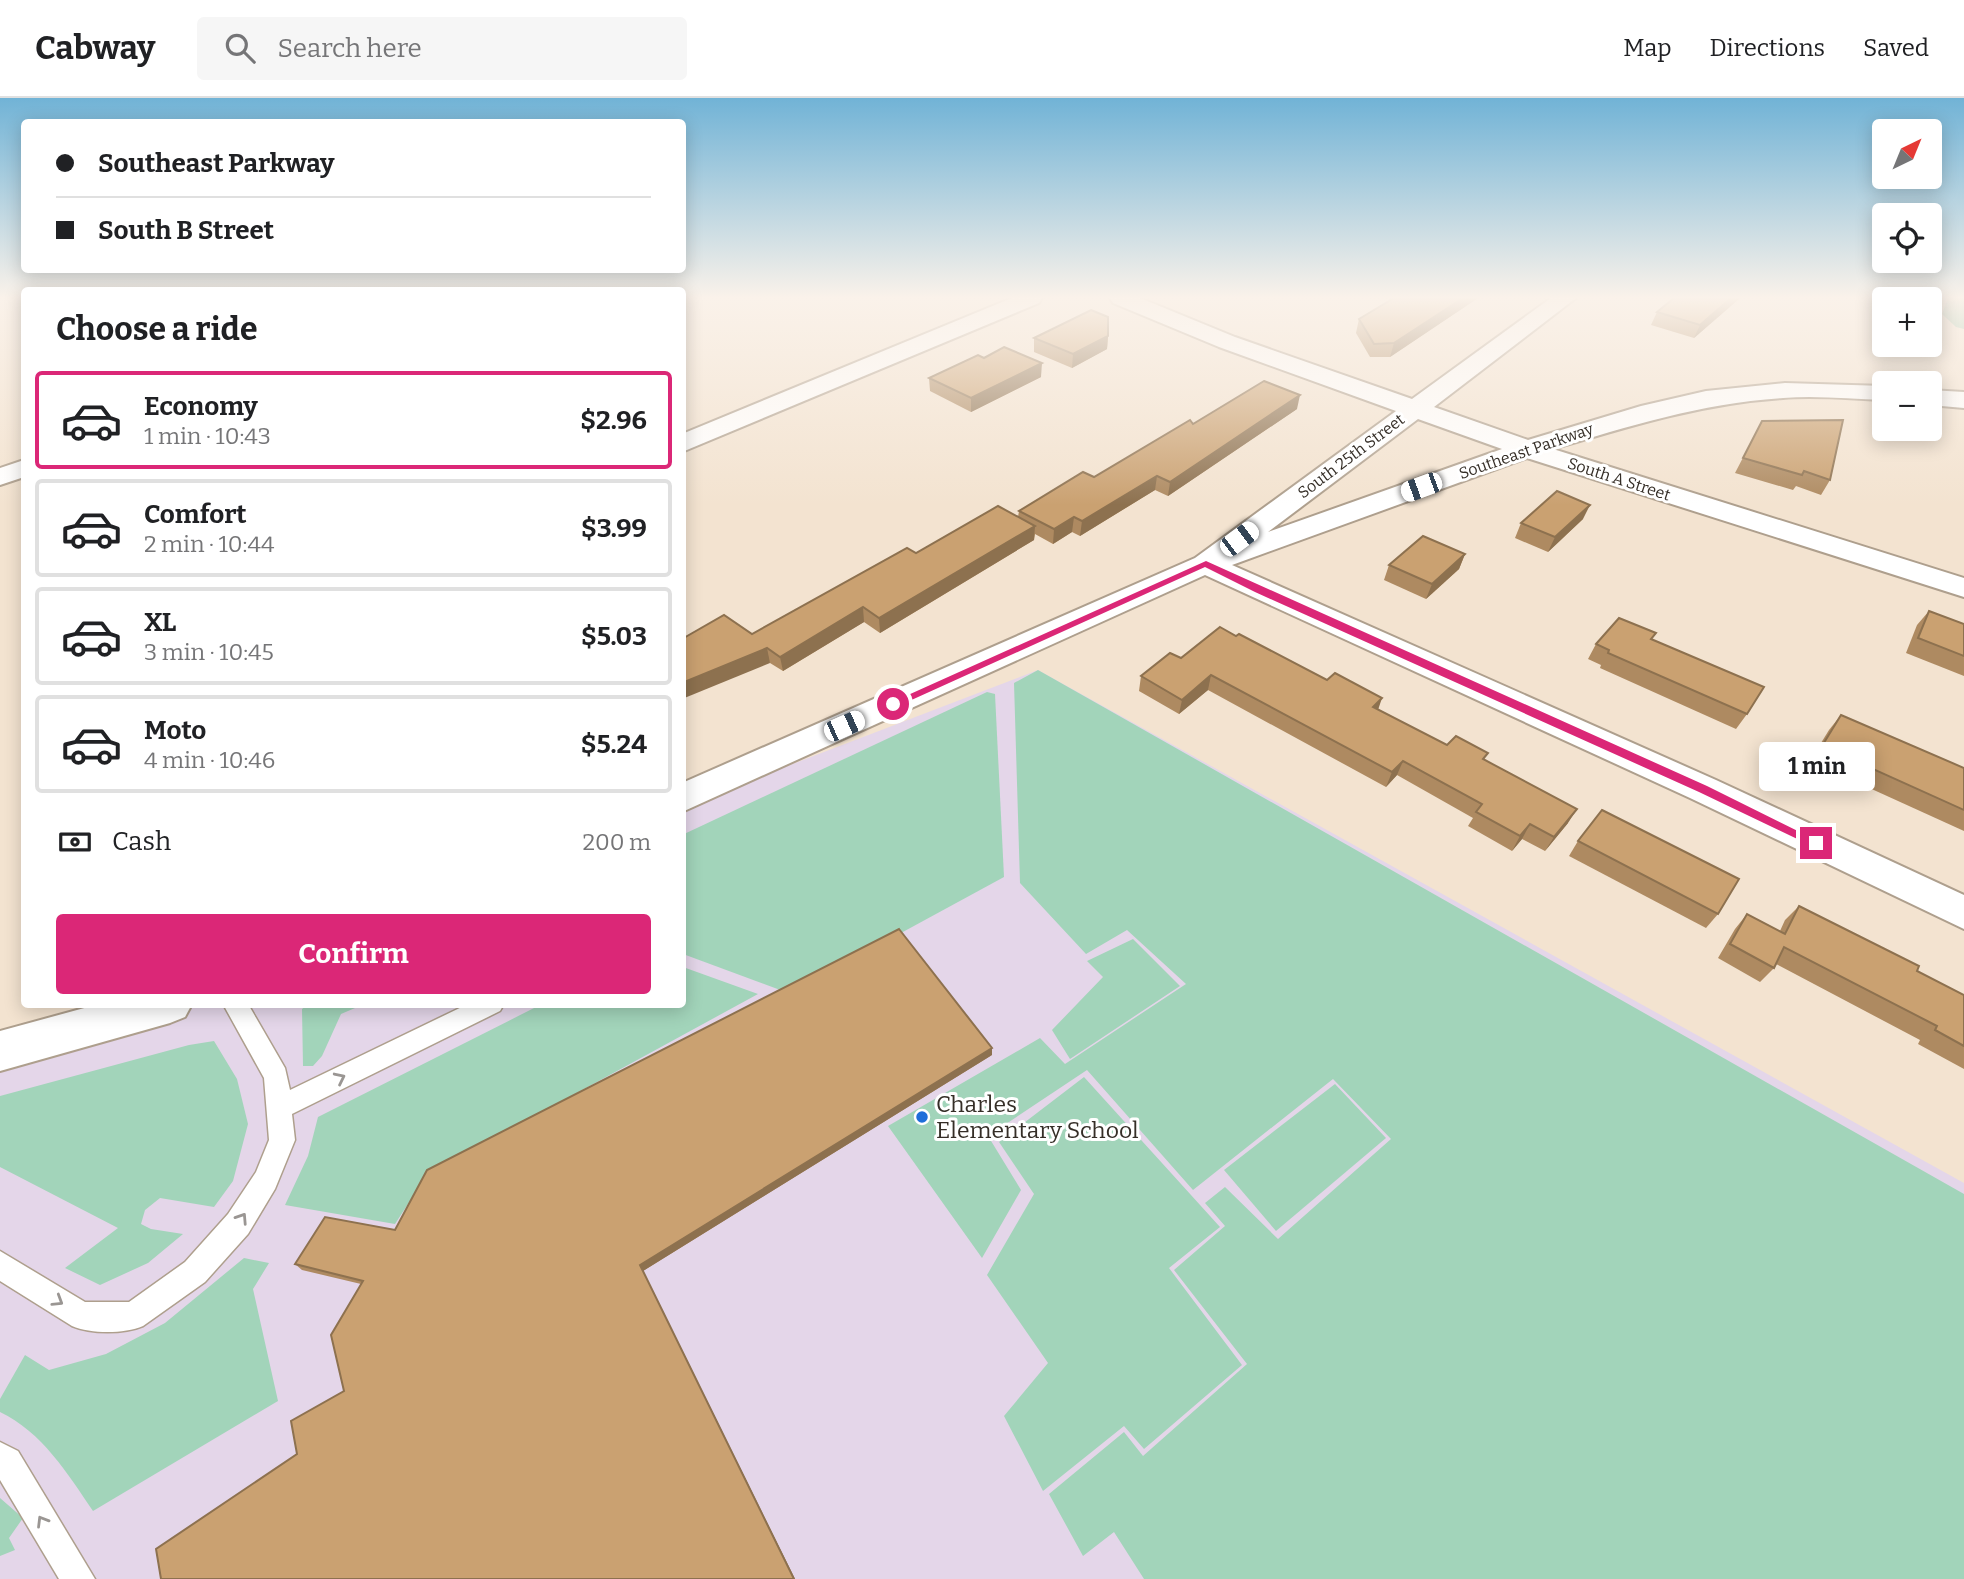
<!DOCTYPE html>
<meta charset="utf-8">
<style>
:root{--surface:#fff;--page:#f6f6f6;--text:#202124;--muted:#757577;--line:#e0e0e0;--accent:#db2777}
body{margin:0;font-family:Bitter,serif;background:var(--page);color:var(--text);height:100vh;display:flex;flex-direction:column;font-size:26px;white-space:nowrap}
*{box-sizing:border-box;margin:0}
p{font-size:23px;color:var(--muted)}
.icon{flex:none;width:38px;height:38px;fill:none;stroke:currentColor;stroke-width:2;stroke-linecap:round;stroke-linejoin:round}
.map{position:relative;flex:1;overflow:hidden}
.drawer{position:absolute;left:21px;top:189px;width:665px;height:721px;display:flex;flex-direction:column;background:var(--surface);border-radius:7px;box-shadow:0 4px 18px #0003}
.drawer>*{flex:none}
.hud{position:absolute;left:21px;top:21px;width:665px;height:154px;border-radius:7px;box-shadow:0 4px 18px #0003;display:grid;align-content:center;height:154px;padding:0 35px;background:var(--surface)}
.needle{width:46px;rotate:43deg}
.controls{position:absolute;left:1872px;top:21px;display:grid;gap:14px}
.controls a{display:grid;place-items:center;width:70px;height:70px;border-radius:7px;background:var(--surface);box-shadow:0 4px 18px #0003;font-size:35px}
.end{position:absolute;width:32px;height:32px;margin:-16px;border:9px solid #db2777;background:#fff;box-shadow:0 0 0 4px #fff}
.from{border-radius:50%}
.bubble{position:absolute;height:49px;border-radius:7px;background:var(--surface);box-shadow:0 4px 18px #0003;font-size:23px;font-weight:700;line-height:49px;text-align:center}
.car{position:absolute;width:21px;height:42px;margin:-21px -10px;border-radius:9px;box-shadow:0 0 5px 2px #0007;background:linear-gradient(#fff 24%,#345 0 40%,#fff 0 76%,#345 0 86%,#fff 0)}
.hud b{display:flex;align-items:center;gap:24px;height:66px;font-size:26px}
.hud b+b{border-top:2px solid var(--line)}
.hud i{width:18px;height:18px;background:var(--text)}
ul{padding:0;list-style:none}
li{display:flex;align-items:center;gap:21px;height:98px;margin:0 14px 10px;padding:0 21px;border:4px solid var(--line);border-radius:7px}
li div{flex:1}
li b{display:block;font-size:26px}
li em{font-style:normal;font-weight:700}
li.selected{border-color:var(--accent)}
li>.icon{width:63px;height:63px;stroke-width:1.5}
h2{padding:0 35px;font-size:32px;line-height:84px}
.pay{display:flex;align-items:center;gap:18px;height:77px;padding:0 35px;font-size:26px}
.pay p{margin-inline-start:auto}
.action{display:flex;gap:14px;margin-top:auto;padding:14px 35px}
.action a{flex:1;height:80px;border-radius:7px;background:var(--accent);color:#fff;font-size:28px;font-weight:700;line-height:80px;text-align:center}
header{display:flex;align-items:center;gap:42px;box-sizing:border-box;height:98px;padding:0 35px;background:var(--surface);border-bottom:2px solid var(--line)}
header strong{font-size:33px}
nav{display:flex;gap:38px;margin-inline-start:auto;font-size:24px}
.search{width:490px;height:63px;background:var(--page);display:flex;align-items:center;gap:18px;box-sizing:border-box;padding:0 24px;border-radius:7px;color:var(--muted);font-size:26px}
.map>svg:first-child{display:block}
.education{fill:#e4d6e9}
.green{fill:#a2d4ba}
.forest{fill:#7dbd9d}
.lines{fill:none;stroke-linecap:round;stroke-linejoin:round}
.lane-casing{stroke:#ae9f8d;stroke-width:3}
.street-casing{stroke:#ae9f8d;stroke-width:4}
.lane{fill:#fff;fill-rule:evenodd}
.street{fill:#fff;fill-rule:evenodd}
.wall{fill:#ae8a61}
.shaded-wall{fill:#8d714f}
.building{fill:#caa171;stroke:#8d714f;stroke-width:2}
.oneway{stroke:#9a9693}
.route{fill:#db2777}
.poi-dot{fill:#1e6ed9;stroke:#fff;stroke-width:2.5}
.labels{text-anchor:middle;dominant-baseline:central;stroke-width:6;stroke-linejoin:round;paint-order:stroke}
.far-street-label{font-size:16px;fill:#352e27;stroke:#fff}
.near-poi-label{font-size:23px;fill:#352e27;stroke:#fff;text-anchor:start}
</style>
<header>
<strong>Cabway</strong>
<div class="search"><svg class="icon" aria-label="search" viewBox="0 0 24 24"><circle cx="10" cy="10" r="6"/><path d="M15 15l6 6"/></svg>Search here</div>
<nav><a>Map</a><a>Directions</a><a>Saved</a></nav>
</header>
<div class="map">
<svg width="1964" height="1481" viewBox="0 0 1964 1481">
<rect width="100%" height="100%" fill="#f3e3d0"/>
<polygon class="education" points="1038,572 1964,1085 1964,1481 0,1481 0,953 170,907 682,906 683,708"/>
<g class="green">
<polygon points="1038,572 1964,1096 1964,1481 1144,1481 1114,1434 1083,1458 1049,1396 1124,1334 1143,1358 1247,1266 1174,1172 1225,1128 1205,1105 1225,1089 1278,1141 1391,1041 1333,981 1193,1092 1087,972 988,1038 1021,1092 982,1160 888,1028 1040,940 1065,966 1186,886 1127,832 1086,856 1020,785 1014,585"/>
<polygon points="987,594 995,596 1004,779 901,835 783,893 683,856 682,737"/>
<polygon points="1133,841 1180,888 1070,961 1052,932 1103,879 1087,863"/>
<polygon points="683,869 758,896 520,1026 430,1072 395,1126 285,1107 308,1058 318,1019 540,907 682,906"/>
<polygon points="309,906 362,907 341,916 322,958 313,968 303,968 302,911"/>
<polygon points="214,943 237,981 248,1026 233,1083 214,1109 160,1100 145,1112 141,1126 151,1131 183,1136 148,1165 100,1187 65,1170 118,1130 0,1069 0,998 189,947"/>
<polygon points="1084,979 1220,1129 1169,1170 1242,1267 1144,1351 1124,1328 1043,1393 1004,1318 1048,1265 987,1177 1034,1096 999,1044"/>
<polygon points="1335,986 1386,1040 1276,1133 1224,1072"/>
<path d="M244 1160 269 1165 253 1191 278 1303 93 1413C68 1376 42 1334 0 1314V1301L25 1257 49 1272 106 1256 165 1225Z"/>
<polygon points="0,1400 23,1420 9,1440 15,1452 0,1458"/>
</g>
<polygon class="forest" points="1948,200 1964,200 1964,231 1956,229 1942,216"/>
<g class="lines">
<g class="lane-casing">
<g id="lane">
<path d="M223 906H248L285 970 290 992 468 906H504L500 913 292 1016 295 1042 275 1091 248 1136 205 1184 143 1228C124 1236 91 1236 72 1228L0 1183V1153L85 1204H129L185 1164 228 1116 256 1074 269 1042 264 980Z"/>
<polygon points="0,1344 18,1353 95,1481 59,1481 0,1382"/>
</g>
</g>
<g class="street-casing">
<g id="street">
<polygon points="1012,200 1042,200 1039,205 682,354 682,336"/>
<path d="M1110 200H1140L1235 239 1412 301 1551 200H1576L1434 309 1528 342 1641 308 1706 293 1785 285 1885 288V302C1851 301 1816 297 1783 300 1703 305 1629 328 1553 351L1964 480V499L1527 360 1232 467 1716 682 1964 797V831L1690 700 1205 477 682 714V685L1195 460 1396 313 1219 249 1113 205ZM1418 321 1502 351 1268 434Z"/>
<polygon points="1930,292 1964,294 1964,310 1930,307"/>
<polygon points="24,362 24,379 0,387 0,370"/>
<polygon points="99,906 192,906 185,919 170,925 0,973 0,933"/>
</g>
</g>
<use href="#lane" class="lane"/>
<use href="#street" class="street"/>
</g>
<g class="wall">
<polygon points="1394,200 1478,200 1390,259 1370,259 1356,235 1359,221"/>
<polygon points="1674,200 1740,200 1694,240 1651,227 1657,214"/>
<polygon points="1108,238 1107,251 1072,270 1034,254 1034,240"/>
<polygon points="984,260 1041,279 971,314 930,293 929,280"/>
<polygon points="1297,311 1168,398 1155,392 1080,438 1072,434 1053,446 1035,436 1034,442 880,535 864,524 783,573 770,565 752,536 916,455 1018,419 1019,413 1094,379 1193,326"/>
<polygon points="1762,323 1830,382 1821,397 1796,388 1793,392 1735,375"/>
<polygon points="1583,421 1548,454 1515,440 1521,425"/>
<polygon points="1465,456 1459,471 1426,501 1384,482 1389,467"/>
<polygon points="1929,513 1964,526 1964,578 1906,555 1917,527"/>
<polygon points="1652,542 1747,616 1736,631 1600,570 1601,567 1588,561 1596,546"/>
<polygon points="1181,560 1378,611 1447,647 1485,662 1568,725 1545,753 1522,741 1512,753 1468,728 1473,720 1397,677 1386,689 1208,592 1179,616 1139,593 1141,578"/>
<polygon points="1841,617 1964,670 1964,733 1810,663 1829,632"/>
<polygon points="1578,743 1718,816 1706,830 1569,758"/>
<polygon points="1799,808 1917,873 1964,897 1964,971 1918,946 1920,942 1776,866 1774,870 1760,884 1718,860 1735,831 1747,816 1780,833 1785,822"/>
<polygon points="992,957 643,1173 297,1356 344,1293 361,1186 302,1172 295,1166 395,1132"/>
</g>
<g class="shaded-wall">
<polygon points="1463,200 1478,200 1390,259 1394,245"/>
<polygon points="1731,200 1740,200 1694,240 1700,227"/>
<polygon points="1108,238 1107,251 1072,270 1073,256"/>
<polygon points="1042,265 1041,279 971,314 971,300"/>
<polygon points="1300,297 1297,311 1168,398 1170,384"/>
<polygon points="1157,378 1155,392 1080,438 1082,423"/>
<polygon points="1590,407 1583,421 1548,454 1555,439"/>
<polygon points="1074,419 1072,434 1053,446 1054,431"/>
<polygon points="1035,428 1034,442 880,535 879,520"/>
<polygon points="1465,456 1459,471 1426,501 1432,486"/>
<polygon points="863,509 864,524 783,573 780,559"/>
<polygon points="767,550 770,565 682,601 682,585"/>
<polygon points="1211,577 1208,592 1179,616 1182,602"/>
<polygon points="1382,600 1377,615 1373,609"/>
<polygon points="1403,663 1397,677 1386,689 1392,674"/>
<polygon points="1577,711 1568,725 1545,753 1554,739"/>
<polygon points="1530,726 1522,741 1512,753 1520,738"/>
<polygon points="992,950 992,957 643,1173 795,1481 794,1481 640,1167"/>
</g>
<g class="building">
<polygon points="1394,200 1463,200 1394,245 1374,246 1359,221"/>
<polygon points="1674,200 1731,200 1700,227 1657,214"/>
<polygon points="1091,212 1108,219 1108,238 1073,256 1034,240"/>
<polygon points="1004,249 1042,265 971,300 929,280 978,257 984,260"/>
<polygon points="1264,283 1300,297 1170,384 1157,378 1082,423 1074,419 1054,431 1019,413 1083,374 1094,379 1190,322 1193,326"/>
<polygon points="1843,322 1830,382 1804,373 1802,377 1743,360 1762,323"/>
<polygon points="1557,393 1590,407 1555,439 1521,425"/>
<polygon points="998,408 1035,428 879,520 863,509 780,559 767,550 682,585 682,541 724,517 752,536 907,450 916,455"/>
<polygon points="1423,438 1465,456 1432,486 1389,467"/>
<polygon points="1929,513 1964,526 1964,558 1918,540"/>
<polygon points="1619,520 1656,535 1651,541 1764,589 1747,616 1608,555 1609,552 1596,546"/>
<polygon points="1220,529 1236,538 1239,536 1327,582 1335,575 1382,600 1373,609 1447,647 1456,638 1488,655 1483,661 1577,711 1554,739 1530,726 1520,738 1476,714 1482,706 1403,663 1392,674 1211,577 1182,602 1141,578 1170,555 1181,560"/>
<polygon points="1841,617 1964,670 1964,712 1822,648"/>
<polygon points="1602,712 1739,781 1718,816 1578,743"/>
<polygon points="1799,808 1919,868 1917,873 1964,897 1964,948 1935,932 1937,928 1784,849 1774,870 1730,846 1747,816 1785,836"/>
<polygon points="899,831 992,950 640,1167 794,1481 161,1481 156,1451 297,1356 291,1323 344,1293 331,1237 363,1183 295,1166 325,1119 395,1132 427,1072"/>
</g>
<defs><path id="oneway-chevron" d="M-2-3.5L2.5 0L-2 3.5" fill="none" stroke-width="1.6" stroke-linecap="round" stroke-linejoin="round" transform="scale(1.75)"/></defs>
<g class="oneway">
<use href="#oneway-chevron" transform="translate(340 980) rotate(-26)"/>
<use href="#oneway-chevron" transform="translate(242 1120) rotate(-57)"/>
<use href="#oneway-chevron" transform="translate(58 1203) rotate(32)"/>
<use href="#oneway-chevron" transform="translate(42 1423) rotate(-121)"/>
</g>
<linearGradient id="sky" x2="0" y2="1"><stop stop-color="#71b3d6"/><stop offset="0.49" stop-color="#faf2ea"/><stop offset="1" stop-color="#faf2ea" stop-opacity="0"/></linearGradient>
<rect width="1964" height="407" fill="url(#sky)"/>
<polygon class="route" points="1206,463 1707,688 1822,745 1816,749 1812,748 1699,694 1255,494 1205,469 896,609 888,606"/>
<circle class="poi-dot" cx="922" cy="1019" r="7"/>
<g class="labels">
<g class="far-street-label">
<text transform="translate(1526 353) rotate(-19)">Southeast Parkway</text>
<text transform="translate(1351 358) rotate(-37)">South 25th Street</text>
<text transform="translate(1619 381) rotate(18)">South A Street</text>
</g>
<g class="near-poi-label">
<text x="936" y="1006">Charles<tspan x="936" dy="26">Elementary School</tspan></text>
</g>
</g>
</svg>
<div class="controls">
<a><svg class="needle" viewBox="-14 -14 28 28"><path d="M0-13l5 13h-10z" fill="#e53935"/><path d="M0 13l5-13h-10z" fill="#757577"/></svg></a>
<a><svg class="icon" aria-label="locate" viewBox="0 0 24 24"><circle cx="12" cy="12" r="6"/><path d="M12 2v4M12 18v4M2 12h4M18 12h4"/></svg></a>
<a>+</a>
<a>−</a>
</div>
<i class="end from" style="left:893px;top:606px"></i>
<i class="end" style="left:1816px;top:745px"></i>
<div class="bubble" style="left:1759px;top:644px;width:116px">1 min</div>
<i class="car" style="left:1421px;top:389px;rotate:250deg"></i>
<i class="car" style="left:1239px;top:441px;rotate:53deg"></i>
<i class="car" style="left:844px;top:628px;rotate:66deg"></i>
<div class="hud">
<b><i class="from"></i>Southeast Parkway</b>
<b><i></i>South B Street</b>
</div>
<section class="drawer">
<h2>Choose a ride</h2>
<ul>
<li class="selected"><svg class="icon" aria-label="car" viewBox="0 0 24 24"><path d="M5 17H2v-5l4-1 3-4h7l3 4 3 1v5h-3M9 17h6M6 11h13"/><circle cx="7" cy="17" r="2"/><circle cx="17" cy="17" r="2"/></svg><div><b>Economy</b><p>1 min · 10:43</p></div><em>$2.96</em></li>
<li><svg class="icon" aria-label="car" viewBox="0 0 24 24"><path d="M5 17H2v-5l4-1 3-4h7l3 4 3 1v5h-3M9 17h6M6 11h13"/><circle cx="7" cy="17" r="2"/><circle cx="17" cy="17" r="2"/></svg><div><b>Comfort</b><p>2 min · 10:44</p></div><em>$3.99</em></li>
<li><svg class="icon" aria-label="car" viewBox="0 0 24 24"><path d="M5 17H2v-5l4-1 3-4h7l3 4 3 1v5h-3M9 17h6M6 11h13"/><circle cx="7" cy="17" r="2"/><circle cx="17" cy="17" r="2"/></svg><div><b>XL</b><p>3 min · 10:45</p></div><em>$5.03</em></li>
<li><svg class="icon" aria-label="car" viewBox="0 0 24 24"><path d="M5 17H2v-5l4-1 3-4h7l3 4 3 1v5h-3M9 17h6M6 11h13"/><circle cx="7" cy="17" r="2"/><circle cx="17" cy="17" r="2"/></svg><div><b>Moto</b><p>4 min · 10:46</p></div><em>$5.24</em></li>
</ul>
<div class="pay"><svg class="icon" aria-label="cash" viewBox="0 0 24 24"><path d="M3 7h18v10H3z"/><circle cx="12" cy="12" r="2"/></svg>Cash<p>200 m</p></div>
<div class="action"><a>Confirm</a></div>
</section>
</div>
